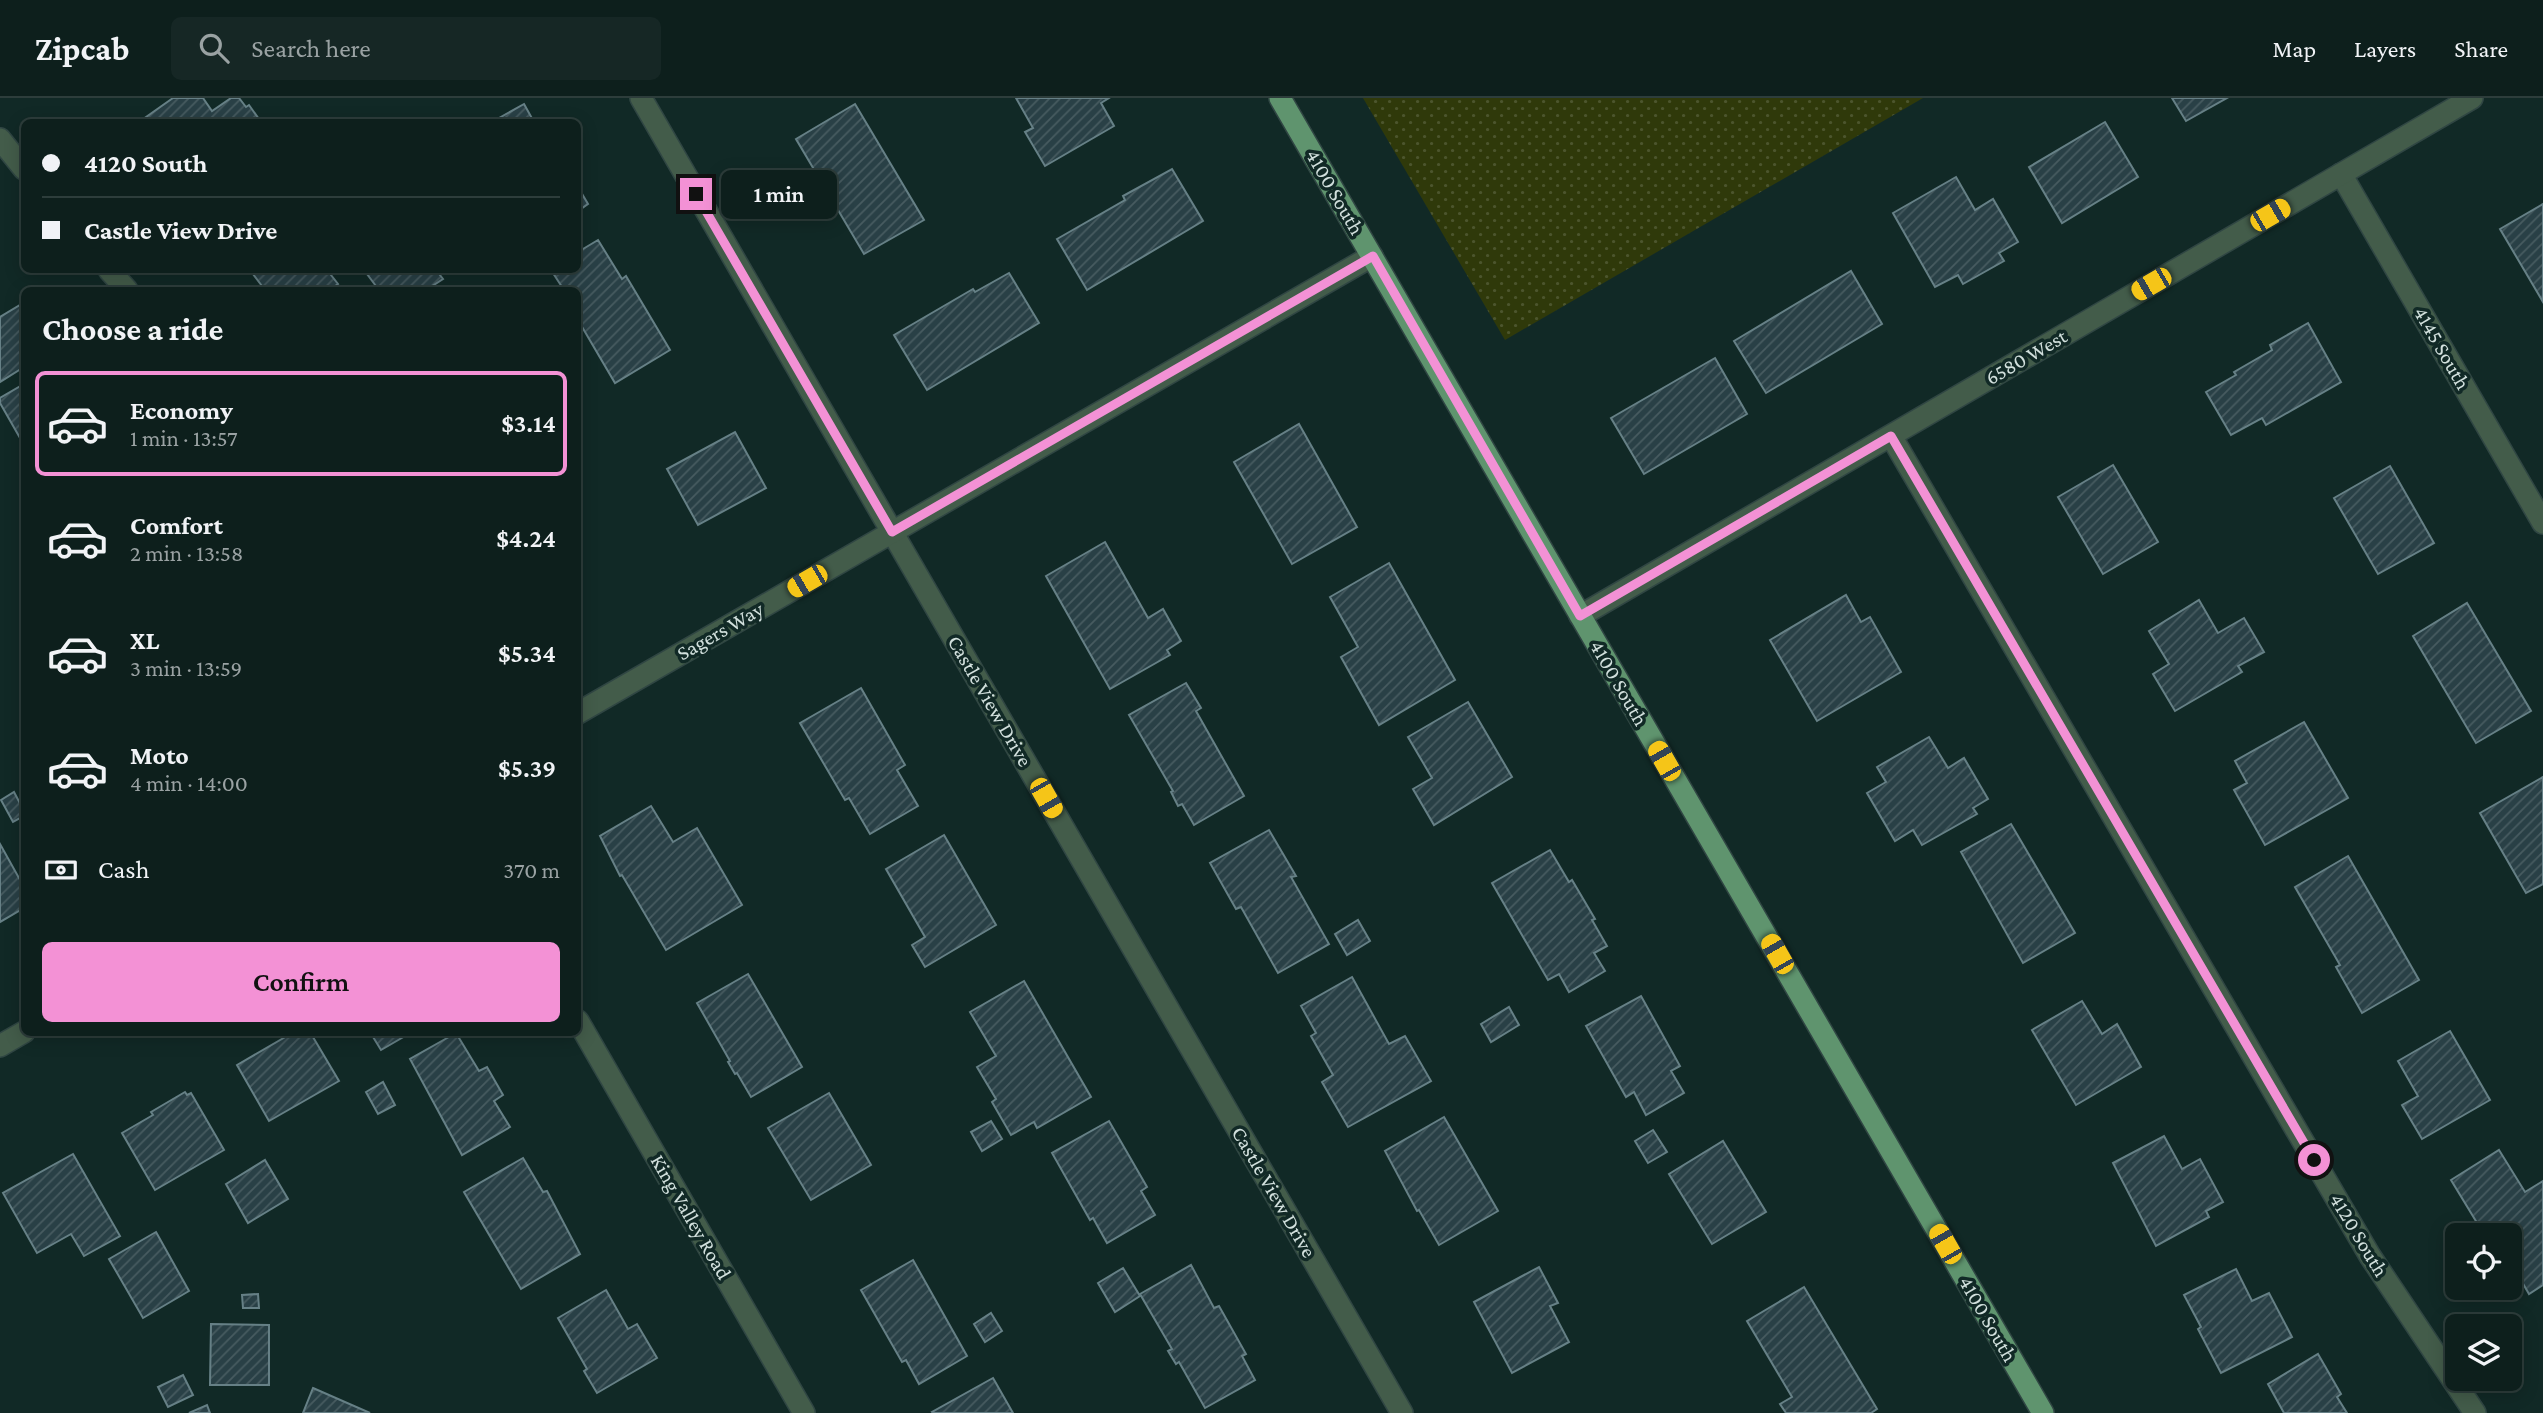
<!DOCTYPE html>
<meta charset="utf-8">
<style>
:root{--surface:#0d1f1c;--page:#162725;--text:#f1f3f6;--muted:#9aa2a3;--line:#2d3d3b;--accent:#f391d5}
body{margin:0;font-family:"Crimson Pro",serif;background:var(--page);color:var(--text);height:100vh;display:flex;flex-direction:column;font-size:26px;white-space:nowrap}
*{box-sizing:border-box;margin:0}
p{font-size:23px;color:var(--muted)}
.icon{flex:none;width:38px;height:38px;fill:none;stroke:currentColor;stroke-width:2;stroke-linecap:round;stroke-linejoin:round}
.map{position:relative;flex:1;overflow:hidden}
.side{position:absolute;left:21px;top:189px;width:560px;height:749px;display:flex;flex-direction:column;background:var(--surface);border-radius:10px;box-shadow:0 4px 18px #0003,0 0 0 2px var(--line)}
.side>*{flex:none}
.top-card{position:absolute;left:21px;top:21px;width:560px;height:154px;border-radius:10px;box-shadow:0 4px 18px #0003,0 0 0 2px var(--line);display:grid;align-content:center;height:154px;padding:0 21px;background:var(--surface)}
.fabs{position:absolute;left:2445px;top:1125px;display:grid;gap:14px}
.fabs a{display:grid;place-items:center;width:77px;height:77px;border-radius:10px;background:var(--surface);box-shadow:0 4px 18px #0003,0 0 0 2px var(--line);font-size:35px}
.end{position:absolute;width:32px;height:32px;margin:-16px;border:9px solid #f391d5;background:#111;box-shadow:0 0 0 4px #111}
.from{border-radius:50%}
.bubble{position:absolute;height:49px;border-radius:10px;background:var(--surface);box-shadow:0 4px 18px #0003,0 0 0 2px var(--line);font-size:23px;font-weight:600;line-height:49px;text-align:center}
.car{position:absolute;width:21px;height:42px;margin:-21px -10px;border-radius:9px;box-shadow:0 0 5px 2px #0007;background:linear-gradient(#f5c518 24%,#345 0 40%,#f5c518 0 76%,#345 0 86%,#f5c518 0)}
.top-card b{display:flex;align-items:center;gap:24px;height:66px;font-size:26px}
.top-card b+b{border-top:2px solid var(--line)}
.top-card i{width:18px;height:18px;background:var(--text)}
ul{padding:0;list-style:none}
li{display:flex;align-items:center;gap:21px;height:105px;margin:0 14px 10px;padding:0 7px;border:4px solid transparent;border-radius:10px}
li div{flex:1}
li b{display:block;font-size:26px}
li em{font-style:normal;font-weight:600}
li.on{border-color:var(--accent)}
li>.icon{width:63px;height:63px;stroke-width:1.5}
h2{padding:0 21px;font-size:32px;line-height:84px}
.pay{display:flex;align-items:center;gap:18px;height:77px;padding:0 21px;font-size:26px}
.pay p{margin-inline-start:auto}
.primary-button{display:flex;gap:14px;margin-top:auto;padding:14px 21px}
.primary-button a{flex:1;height:80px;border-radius:10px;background:var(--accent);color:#111;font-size:28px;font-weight:600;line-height:80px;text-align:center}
header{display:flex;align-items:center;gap:42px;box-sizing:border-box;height:98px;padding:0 35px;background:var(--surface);border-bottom:2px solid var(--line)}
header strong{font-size:33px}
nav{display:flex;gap:38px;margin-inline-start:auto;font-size:24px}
.search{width:490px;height:63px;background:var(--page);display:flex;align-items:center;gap:18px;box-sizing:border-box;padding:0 24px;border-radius:10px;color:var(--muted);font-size:26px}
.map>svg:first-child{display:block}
.grass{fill:url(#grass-dots)}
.building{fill:url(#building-hatch);stroke:#668086;stroke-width:2}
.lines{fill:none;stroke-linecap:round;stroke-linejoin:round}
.minor-casing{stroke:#304643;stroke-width:24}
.major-casing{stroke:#304643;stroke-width:24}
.minor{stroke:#435c4a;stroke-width:21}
.major{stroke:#5f946e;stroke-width:21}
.route{stroke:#f391d5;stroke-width:9}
.labels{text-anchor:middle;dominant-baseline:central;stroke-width:7;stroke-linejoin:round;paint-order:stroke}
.street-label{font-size:21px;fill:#d2e0dd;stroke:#112926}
</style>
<header>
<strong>Zipcab</strong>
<div class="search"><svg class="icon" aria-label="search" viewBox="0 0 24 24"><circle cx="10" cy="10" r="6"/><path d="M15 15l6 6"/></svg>Search here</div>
<nav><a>Map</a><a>Layers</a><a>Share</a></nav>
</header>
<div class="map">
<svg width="2543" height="1315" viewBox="0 0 2543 1315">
<defs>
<pattern id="grass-dots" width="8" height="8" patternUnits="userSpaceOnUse" patternTransform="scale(1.75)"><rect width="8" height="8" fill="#2f390a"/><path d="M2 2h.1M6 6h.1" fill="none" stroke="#4c552d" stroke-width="1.8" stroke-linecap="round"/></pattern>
<pattern id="building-hatch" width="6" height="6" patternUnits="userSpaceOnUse" patternTransform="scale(1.75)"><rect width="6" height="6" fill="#294046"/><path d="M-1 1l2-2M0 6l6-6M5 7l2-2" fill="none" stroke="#475b60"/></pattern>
</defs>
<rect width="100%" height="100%" fill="#112926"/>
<polygon class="grass" points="1363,0 1923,0 1505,242"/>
<g class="building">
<polygon points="173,0 203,0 212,13 231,0 239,0 246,9 249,7 261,24 139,24"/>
<polygon points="1016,0 1109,0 1101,5 1114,28 1045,68 1025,34 1033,30"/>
<polygon points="2172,0 2227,0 2186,23"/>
<polygon points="524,6 534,24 492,24"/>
<polygon points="855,6 924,122 864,156 796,41"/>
<polygon points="2105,24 2138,79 2062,125 2029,69"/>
<polygon points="1172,71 1203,123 1087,192 1057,141 1125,102 1123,98"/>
<polygon points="1956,79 1975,112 1993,101 2018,144 1999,155 2004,163 1963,186 1958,177 1935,189 1893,115"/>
<polygon points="578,89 588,106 578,113"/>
<polygon points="2543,106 2543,204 2500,131"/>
<polygon points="598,142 622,181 626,178 670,252 615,285 578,222 578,192 564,192 551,172 578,172 578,154"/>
<polygon points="250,172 327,172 338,186 329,192 265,192"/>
<polygon points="364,172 436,172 443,181 426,192 379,192"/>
<polygon points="1851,173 1882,226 1766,295 1734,243"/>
<polygon points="1009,175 1039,225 927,292 894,237 973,191 975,194"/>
<polygon points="20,207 24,216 24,269 0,284 0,219"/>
<polygon points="2308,225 2341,284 2266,327 2262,320 2231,337 2206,294 2236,277 2234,274 2272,252 2270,247"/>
<polygon points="1715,260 1747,316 1644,376 1611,320"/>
<polygon points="24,286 24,347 0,305 0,300"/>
<polygon points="1299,326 1357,429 1292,466 1234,364"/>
<polygon points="735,334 766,390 698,427 667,371"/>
<polygon points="2113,367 2158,444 2103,476 2058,399"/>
<polygon points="2390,368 2434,445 2378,476 2334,400"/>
<polygon points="1105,444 1148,520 1163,511 1181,543 1167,552 1170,557 1110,591 1046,478"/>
<polygon points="1389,465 1455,582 1379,627 1341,559 1358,549 1330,499"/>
<polygon points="1846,497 1861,524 1870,519 1901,574 1817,623 1770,542"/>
<polygon points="2199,502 2218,535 2244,520 2264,554 2238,568 2242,574 2175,613 2153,576 2169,566 2149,533"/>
<polygon points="2467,505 2531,613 2476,645 2413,538"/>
<polygon points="1186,585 1201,610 1196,613 1244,698 1194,727 1182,706 1178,708 1171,694 1173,693 1129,617"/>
<polygon points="861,590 905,667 897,672 918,708 870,736 849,700 845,702 800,625"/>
<polygon points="1468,604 1512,679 1434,727 1413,691 1432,680 1408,639"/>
<polygon points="2304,624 2348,700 2265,747 2234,692 2247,685 2235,663"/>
<polygon points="1929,639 1948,670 1964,660 1988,701 1973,710 1977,716 1922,747 1913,732 1895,743 1867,695 1886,684 1877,669"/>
<polygon points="2543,679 2543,786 2526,795 2480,715"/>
<polygon points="14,694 24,713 24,718 13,724 1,702"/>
<polygon points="651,708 673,744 697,730 742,807 666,852 622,777 620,778 600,738"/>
<polygon points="2011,726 2075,835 2023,865 1961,754"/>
<polygon points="1269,732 1296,778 1291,779 1329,846 1278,875 1241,809 1236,811 1210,765"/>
<polygon points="944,737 996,827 925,869 912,847 925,839 886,771"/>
<polygon points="0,746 24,789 24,810 0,824"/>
<polygon points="1550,752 1569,784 1572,782 1595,821 1592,822 1607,848 1594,855 1605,873 1569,894 1559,876 1548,882 1492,785"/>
<polygon points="2348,758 2419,882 2362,915 2336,869 2340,867 2295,789"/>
<polygon points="1358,822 1370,843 1347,857 1335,836"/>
<polygon points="748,876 802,969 751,999 737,975 735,976 728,964 730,963 697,905"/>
<polygon points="1352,879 1389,946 1405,938 1431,983 1348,1029 1322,984 1333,977 1311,938 1316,935 1301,908"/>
<polygon points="1024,883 1091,999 1037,1030 1034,1024 1011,1037 992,1004 996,1001 977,969 996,958 970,914"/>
<polygon points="1641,898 1680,968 1671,973 1684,995 1646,1017 1634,994 1626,999 1586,928"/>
<polygon points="2082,903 2102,936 2117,926 2141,969 2076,1007 2032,932"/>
<polygon points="1509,909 1519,927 1491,944 1481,926"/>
<polygon points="2450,933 2490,1002 2422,1041 2402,1007 2418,998 2398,963"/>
<polygon points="294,934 310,934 339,983 269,1023 237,967"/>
<polygon points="370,934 412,934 381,952"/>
<polygon points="456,935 479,973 487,969 503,997 494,1003 510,1029 462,1057 410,961"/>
<polygon points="383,984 395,1007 378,1016 366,994"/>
<polygon points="185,994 187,997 191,995 224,1052 155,1092 122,1035 153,1017 151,1014"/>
<polygon points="829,995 871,1067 811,1102 768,1030"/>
<polygon points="1444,1019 1498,1113 1439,1147 1419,1112 1417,1113 1385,1053"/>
<polygon points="991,1023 1002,1041 982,1053 971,1034"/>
<polygon points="1109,1023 1147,1089 1141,1093 1155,1117 1107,1145 1093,1120 1090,1122 1052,1055"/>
<polygon points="1653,1032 1667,1054 1648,1065 1635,1043"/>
<polygon points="2164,1038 2182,1071 2200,1061 2223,1104 2206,1113 2209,1119 2156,1148 2113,1065"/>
<polygon points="1723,1043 1766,1114 1712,1146 1669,1076"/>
<polygon points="2499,1052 2525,1094 2543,1083 2543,1187 2529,1196 2510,1163 2510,1138 2485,1138 2451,1082"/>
<polygon points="73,1056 120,1138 84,1158 71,1136 37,1155 3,1095"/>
<polygon points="523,1060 543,1094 547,1093 580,1156 521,1191 464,1094"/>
<polygon points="265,1062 288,1101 248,1125 226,1086"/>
<polygon points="156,1134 189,1193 143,1220 109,1161"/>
<polygon points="913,1162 967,1258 919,1286 906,1262 902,1264 861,1192"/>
<polygon points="1191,1167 1214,1210 1219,1208 1246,1256 1242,1258 1255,1282 1205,1310 1179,1264 1176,1266 1168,1253 1172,1251 1140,1196"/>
<polygon points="1539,1169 1558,1205 1550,1208 1569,1244 1512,1275 1474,1204"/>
<polygon points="1123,1170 1140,1198 1115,1214 1098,1185"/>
<polygon points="2236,1171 2252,1203 2269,1195 2292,1239 2221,1275 2198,1231 2201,1229 2184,1197"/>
<polygon points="1804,1189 1877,1311 1871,1315 1786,1315 1780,1306 1792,1299 1747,1223"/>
<polygon points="606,1192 628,1231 637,1226 657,1260 597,1295 584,1273 587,1271 558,1220"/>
<polygon points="258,1196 259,1210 243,1210 242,1197"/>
<polygon points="991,1215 1002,1233 985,1244 974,1226"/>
<polygon points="211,1226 269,1227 269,1287 210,1287"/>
<polygon points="2318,1256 2341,1296 2337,1299 2347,1315 2284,1315 2268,1286"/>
<polygon points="183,1277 193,1297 168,1309 158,1289"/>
<polygon points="993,1280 1013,1315 933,1315 932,1314"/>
<polygon points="313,1290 370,1315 303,1315"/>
<polygon points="207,1307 210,1315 189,1315"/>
</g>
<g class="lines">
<g class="minor-casing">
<g id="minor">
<polyline points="641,0 1402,1315"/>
<polyline points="0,41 24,71"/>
<polyline points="2341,76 2543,425"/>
<polyline points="109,172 127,192"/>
<polyline points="1891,338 2370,1158 2475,1315"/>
<polyline points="1580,518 2472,0"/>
<polyline points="578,615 1372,158"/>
<polyline points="578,923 804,1315"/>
<polyline points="0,948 24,934"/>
</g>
</g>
<g class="major-casing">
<polyline id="major" points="1280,0 2043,1315"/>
</g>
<use href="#minor" class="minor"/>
<use href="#major" class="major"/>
</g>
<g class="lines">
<polyline class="route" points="696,96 892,434 1373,158 1580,518 1891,338 2314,1062"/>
</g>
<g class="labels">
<g class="street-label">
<text transform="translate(1335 94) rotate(60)">4100 South</text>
<text transform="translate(2442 250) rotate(60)">4145 South</text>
<text transform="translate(2026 259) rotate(-30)">6580 West</text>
<text transform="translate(720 533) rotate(-30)">Sagers Way</text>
<text transform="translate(1619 585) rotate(60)">4100 South</text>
<text transform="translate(990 603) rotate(60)">Castle View Drive</text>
<text transform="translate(1274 1094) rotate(60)">Castle View Drive</text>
<text transform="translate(691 1119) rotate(60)">King Valley Road</text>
<text transform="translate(2359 1137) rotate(59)">4120 South</text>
<text transform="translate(1988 1221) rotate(60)">4100 South</text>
</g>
</g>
</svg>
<div class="fabs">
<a><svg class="icon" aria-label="locate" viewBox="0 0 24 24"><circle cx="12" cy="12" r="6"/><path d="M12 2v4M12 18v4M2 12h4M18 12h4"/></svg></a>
<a><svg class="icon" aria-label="layers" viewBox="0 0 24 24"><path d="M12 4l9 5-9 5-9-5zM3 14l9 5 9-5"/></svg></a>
</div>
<i class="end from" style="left:2314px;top:1062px"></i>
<i class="end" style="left:696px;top:96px"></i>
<div class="bubble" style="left:721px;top:72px;width:116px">1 min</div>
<i class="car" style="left:2270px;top:117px;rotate:60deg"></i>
<i class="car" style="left:2151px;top:186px;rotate:240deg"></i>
<i class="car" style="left:807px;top:483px;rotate:240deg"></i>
<i class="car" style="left:1664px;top:663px;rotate:330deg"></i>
<i class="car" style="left:1046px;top:700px;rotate:150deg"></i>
<i class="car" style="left:1777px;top:856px;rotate:330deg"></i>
<i class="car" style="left:1945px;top:1146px;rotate:330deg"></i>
<div class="top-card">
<b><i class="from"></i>4120 South</b>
<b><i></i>Castle View Drive</b>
</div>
<section class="side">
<h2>Choose a ride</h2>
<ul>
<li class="on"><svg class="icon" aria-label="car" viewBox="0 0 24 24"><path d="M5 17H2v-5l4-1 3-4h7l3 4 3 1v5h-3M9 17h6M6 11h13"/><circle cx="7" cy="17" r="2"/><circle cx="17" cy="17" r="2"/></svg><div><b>Economy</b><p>1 min · 13:57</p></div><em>$3.14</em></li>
<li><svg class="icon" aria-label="car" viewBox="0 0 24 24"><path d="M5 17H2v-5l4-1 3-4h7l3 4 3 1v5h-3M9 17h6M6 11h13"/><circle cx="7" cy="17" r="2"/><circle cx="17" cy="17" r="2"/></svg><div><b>Comfort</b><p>2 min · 13:58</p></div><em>$4.24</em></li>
<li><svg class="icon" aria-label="car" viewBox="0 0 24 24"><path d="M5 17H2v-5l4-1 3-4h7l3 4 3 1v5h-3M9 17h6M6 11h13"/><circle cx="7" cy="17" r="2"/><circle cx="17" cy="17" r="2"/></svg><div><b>XL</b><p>3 min · 13:59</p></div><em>$5.34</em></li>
<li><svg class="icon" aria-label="car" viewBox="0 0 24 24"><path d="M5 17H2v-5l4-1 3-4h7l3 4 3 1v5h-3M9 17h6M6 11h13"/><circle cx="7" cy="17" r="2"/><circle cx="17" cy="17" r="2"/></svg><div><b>Moto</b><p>4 min · 14:00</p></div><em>$5.39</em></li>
</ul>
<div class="pay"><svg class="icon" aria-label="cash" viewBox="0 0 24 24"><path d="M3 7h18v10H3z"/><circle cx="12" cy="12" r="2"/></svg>Cash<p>370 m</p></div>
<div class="primary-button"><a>Confirm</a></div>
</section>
</div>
